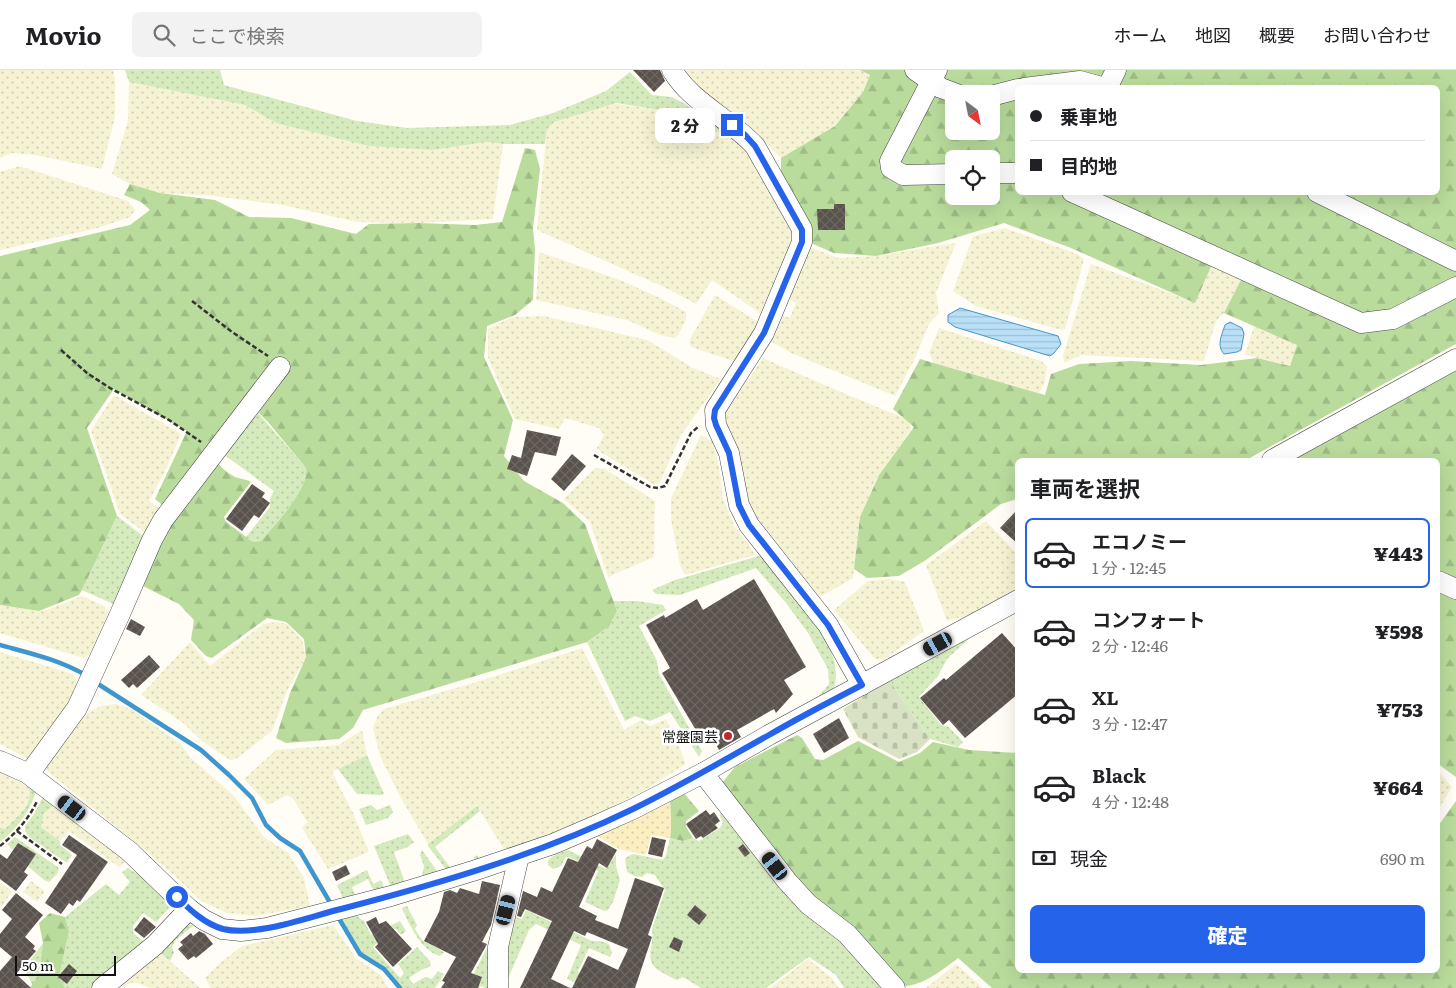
<!DOCTYPE html>
<html lang="ja">
<meta charset="utf-8">
<style>
:root{--surface:#fff;--page:#f2f2f2;--text:#202124;--muted:#757577;--line:#e0e0e0;--accent:#2563eb}
body{margin:0;font-family:Literata,"Noto Sans JP",serif;background:var(--page);color:var(--text);height:100vh;display:flex;flex-direction:column;font-size:19px;white-space:nowrap}
*{box-sizing:border-box;margin:0}
p{font-size:16px;color:var(--muted)}
.icon{flex:none;width:28px;height:28px;fill:none;stroke:currentColor;stroke-width:2;stroke-linecap:round;stroke-linejoin:round}
.map{position:relative;flex:1;overflow:hidden}
.panel{position:absolute;left:1015px;top:388px;width:425px;height:515px;display:flex;flex-direction:column;background:var(--surface);border-radius:8px;box-shadow:0 5px 20px #0002}
.panel>*{flex:none}
.banner{position:absolute;left:1015px;top:15px;width:425px;height:110px;border-radius:8px;box-shadow:0 5px 20px #0002;display:grid;align-content:center;height:110px;padding:0 15px;background:var(--surface)}
.needle{width:32px;rotate:148deg}
.buttons{position:absolute;left:945px;top:15px;display:grid;gap:10px}
.buttons a{display:grid;place-items:center;width:55px;height:55px;border-radius:8px;background:var(--surface);box-shadow:0 5px 20px #0002;font-size:25px}
.scale{position:absolute;left:15px;bottom:12px;width:101px;box-sizing:border-box;padding-left:5px;border:2px solid #111;border-top:0;font-size:14px;line-height:18px;white-space:nowrap;color:#111;-webkit-text-stroke:4px #fff;paint-order:stroke}
.end{position:absolute;width:22px;height:22px;margin:-11px;border:6px solid #2563eb;background:#fff;box-shadow:0 0 0 2px #fff}
.from{border-radius:50%}
.bubble{position:absolute;height:35px;border-radius:8px;background:var(--surface);box-shadow:0 5px 20px #0002;font-size:16px;font-weight:800;line-height:35px;text-align:center}
.car{position:absolute;width:15px;height:30px;margin:-15px -8px;border-radius:6px;box-shadow:0 0 4px 1px #0007;background:linear-gradient(#222 24%,#8ab4d8 0 40%,#222 0 76%,#8ab4d8 0 86%,#222 0)}
.banner b{display:flex;align-items:center;gap:18px;height:48px;font-size:19px}
.banner b+b{border-top:1px solid var(--line)}
.banner i{width:12px;height:12px;background:var(--text)}
ul{padding:0;list-style:none}
li{display:flex;align-items:center;gap:15px;height:70px;margin:0 10px 8px;padding:0 5px;border:2px solid transparent;border-radius:8px}
li div{flex:1}
li b{display:block;font-size:19px}
li em{font-style:normal;font-weight:800}
li.selected{border-color:var(--accent)}
li>.icon{width:45px;height:45px;stroke-width:1.5}
h2{padding:0 15px;font-size:22px;line-height:60px}
.pay{display:flex;align-items:center;gap:12px;height:55px;padding:0 15px;font-size:19px}
.pay p{margin-inline-start:auto}
.cta{display:flex;gap:10px;margin-top:auto;padding:10px 15px}
.cta a{flex:1;height:58px;border-radius:8px;background:var(--accent);color:#fff;font-size:20px;font-weight:800;line-height:58px;text-align:center}
header{display:flex;align-items:center;gap:30px;box-sizing:border-box;height:70px;padding:0 25px;background:var(--surface);border-bottom:1px solid var(--line)}
header strong{font-size:24px}
nav{display:flex;gap:28px;margin-inline-start:auto;font-size:18px}
.search{width:350px;height:45px;background:var(--page);display:flex;align-items:center;gap:12px;box-sizing:border-box;padding:0 18px;border-radius:8px;color:var(--muted);font-size:19px}
.map>svg:first-child{display:block}
.farmland{fill:url(#farmland-dots)}
.grass{fill:url(#grass-dots);fill-rule:evenodd}
.forest{fill:url(#forest-firs);fill-rule:evenodd}
.sand{fill:url(#sand-dots)}
.cemetery{fill:url(#cemetery-stones)}
.water{fill:url(#water-rules);stroke:#3f96cf}
.lines{fill:none;stroke-linecap:round;stroke-linejoin:round}
.stream{stroke:#3f96cf;stroke-width:4.5}
.building{fill:url(#building-cross-hatch)}
.minor-casing{stroke:#444;stroke-width:21}
.path{stroke:#333;stroke-width:2.5;stroke-dasharray:5 2.5;stroke-linecap:butt}
.minor{stroke:#fff;stroke-width:20}
.route{stroke:#2563eb;stroke-width:6}
.poi-dot{fill:#c4262e;stroke:#fff;stroke-width:2}
.labels{text-anchor:middle;dominant-baseline:central;stroke-width:5;stroke-linejoin:round;paint-order:stroke}
.poi-label{font-size:14px;fill:#111;stroke:#fff;text-anchor:end}
</style>
<header>
<strong>Movio</strong>
<div class="search"><svg class="icon" aria-label="search" viewBox="0 0 24 24"><circle cx="10" cy="10" r="6"/><path d="M15 15l6 6"/></svg>ここで検索</div>
<nav><a>ホーム</a><a>地図</a><a>概要</a><a>お問い合わせ</a></nav>
</header>
<div class="map">
<svg width="1456" height="918" viewBox="0 0 1456 918">
<defs>
<pattern id="farmland-dots" width="8" height="8" patternUnits="userSpaceOnUse" patternTransform="scale(1.25)"><rect width="8" height="8" fill="#f6f3d4"/><path d="M2 2h.1M6 6h.1" fill="none" stroke="#d2cfb5" stroke-width="1.8" stroke-linecap="round"/></pattern>
<pattern id="grass-dots" width="8" height="8" patternUnits="userSpaceOnUse" patternTransform="scale(1.25)"><rect width="8" height="8" fill="#d5ebbd"/><path d="M2 2h.1M6 6h.1" fill="none" stroke="#b6c8a1" stroke-width="1.8" stroke-linecap="round"/></pattern>
<pattern id="forest-firs" width="22" height="20" patternUnits="userSpaceOnUse" patternTransform="scale(1.25)"><rect width="22" height="20" fill="#b9dc9c"/><path d="M5 1l3.5 6h-7zM16 11l3.5 6h-7z" fill="#9ebc85"/></pattern>
<pattern id="sand-dots" width="8" height="8" patternUnits="userSpaceOnUse" patternTransform="scale(1.25)"><rect width="8" height="8" fill="#fbeec1"/><path d="M2 2h.1M6 6h.1" fill="none" stroke="#d6cba5" stroke-width="1.8" stroke-linecap="round"/></pattern>
<pattern id="cemetery-stones" width="16" height="16" patternUnits="userSpaceOnUse" patternTransform="scale(1.25)"><rect width="16" height="16" fill="#d9e3c4"/><path d="M2 7V4a2 2 0 0 1 4 0v3zM10 15v-3a2 2 0 0 1 4 0v3z" fill="#b9c2a7"/></pattern>
<pattern id="water-rules" width="6" height="5" patternUnits="userSpaceOnUse" patternTransform="scale(1.25)"><rect width="6" height="5" fill="#b9e0f7"/><path d="M0 2.5h6" fill="none" stroke="#9ebfd3"/></pattern>
<pattern id="building-cross-hatch" width="8" height="8" patternUnits="userSpaceOnUse" patternTransform="scale(1.25)"><rect width="8" height="8" fill="#5a524d"/><path d="M0 0l8 8M0 8l8-8" fill="none" stroke="#6d6662"/></pattern>
</defs>
<rect width="100%" height="100%" fill="#fffdf5"/>
<g class="farmland">
<polygon points="0,0 113,0 115,8 115,47 102,99 36,85 12,83 0,88"/>
<polygon points="679,0 860,0 870,5 863,22 835,56 781,88 750,58 724,40"/>
<polygon points="129,12 245,35 276,53 433,80 487,72 503,74 493,149 418,153 357,152 283,135 215,126 160,123 130,114 112,104 128,51"/>
<polygon points="610,33 661,40 740,71 755,94 794,164 787,190 764,246 712,210 696,234 668,219 537,160 547,59 554,52"/>
<polygon points="20,96 128,131 135,140 130,147 98,158 0,180 0,102"/>
<polygon points="1005,158 1077,184 1084,189 1065,259 1061,260 976,236 953,221 973,166"/>
<polygon points="956,173 936,223 939,243 929,254 916,286 895,326 791,283 772,272 783,246 790,248 796,233 789,229 810,177 838,188 876,186"/>
<polygon points="539,182 620,210 658,227 686,242 686,249 679,264 675,268 660,265 627,250 536,230"/>
<polygon points="1213,192 1243,206 1224,243 1216,251 1204,291 1081,285 1064,293 1063,286 1091,194 1195,232"/>
<polygon points="715,225 758,252 737,290 730,290 691,277 689,271"/>
<polygon points="544,246 647,270 693,298 721,309 681,365 660,412 655,415 650,412 602,383 597,378 604,365 599,358 565,348 559,359 515,349 488,288 488,259 512,247"/>
<polygon points="1254,256 1297,275 1290,296 1245,285"/>
<polygon points="939,258 1041,291 1047,296 1045,311 1039,323 934,293 929,283"/>
<polygon points="763,288 841,322 911,351 911,360 877,408 860,447 853,508 820,527 757,448 745,429 728,367 724,345"/>
<polygon points="114,325 181,364 166,399 149,431 162,441 148,465 120,444 91,360"/>
<polygon points="701,365 712,371 718,392 723,428 734,456 748,473 755,485 685,505 680,495 671,449 671,428"/>
<polygon points="595,398 605,399 655,431 654,487 608,507 590,452 564,429"/>
<polygon points="986,451 1017,484 1017,518 974,543 947,551 926,495"/>
<polygon points="889,509 905,512 924,561 883,590 875,589 834,540 868,511"/>
<polygon points="82,526 104,536 108,543 90,584 84,588 0,563 0,535 39,541 47,540"/>
<polygon points="277,552 287,554 302,570 306,587 287,621 272,661 236,689 230,690 202,671 182,652 141,625 190,572 210,596 263,554"/>
<polygon points="582,578 624,660 641,650 650,656 666,649 675,666 686,694 643,721 560,763 507,784 477,736 428,774 402,730 380,686 373,658 378,645 384,639 480,611"/>
<polygon points="0,582 73,604 77,612 65,642 28,689 0,674"/>
<polygon points="116,634 131,639 181,674 190,687 234,726 264,767 288,783 304,808 310,836 255,846 227,843 201,831 175,806 145,780 46,700 48,695 86,644 101,636"/>
<polygon points="362,660 367,685 332,702 353,743 369,782 328,799 302,758 307,752 293,728 287,725 268,735 244,709 276,680 339,675"/>
<polygon points="1438,701 1452,717 1438,740"/>
<polygon points="0,703 29,717 30,723 23,743 5,759 0,757"/>
<polygon points="56,734 128,789 119,797 69,761 60,771 41,757 44,743"/>
<polygon points="31,811 45,821 37,832 23,822"/>
<polygon points="0,812 12,822 0,838"/>
<polygon points="333,855 356,888 382,906 388,918 211,918 205,908 220,893 242,876"/>
<polygon points="158,881 195,913 200,918 151,918 134,912 124,916 123,910"/>
<polygon points="808,889 832,908 839,918 770,918"/>
<polygon points="956,894 983,918 926,918"/>
</g>
<g class="grass">
<polygon points="125,0 220,0 224,15 357,51 407,58 510,55 553,43 606,21 630,2 652,25 672,27 685,34 740,71 661,40 616,33 554,52 547,59 545,74 503,74 487,72 433,80 369,76 276,53 245,35 129,12"/>
<path d="M253 337 306 398C310 418 274 456 261 471L253 472 246 467 270 437V429L274 421 219 381Z"/>
<polygon points="117,446 147,469 118,536 82,520"/>
<path d="M762 485C785 515 836 566 836 604 836 611 834 617 833 623L810 636 829 614 828 599 808 563 786 533 756 498 680 525 656 524 652 520 675 510Z"/>
<polygon points="613,531 637,531 663,535 666,540 639,556 657,591 659,604 702,681 699,687 670,642 650,651 635,646 625,651 587,572 609,556 617,541"/>
<polygon points="973,565 947,589 938,606 919,627 941,655 949,657 963,672 958,677 930,669 889,610"/>
<polygon points="367,685 384,724 381,725 357,724 338,699"/>
<path d="M29 717 37 720C29 742 18 758 0 772V757L5 759C17 748 33 735 29 717Z"/>
<polygon points="43,727 56,734 44,743 41,757 60,771 60,775 72,785 67,793 29,767 25,761 25,756 34,744"/>
<polygon points="371,735 377,740 390,735 393,742 388,748 366,755 359,739"/>
<polygon points="477,736 480,741 435,777 450,797 475,791 474,787 477,785 482,794 449,803 428,776 428,774"/>
<path d="M727 739 891 918H844L836 905 809 887 766 918H701L683 907 676 910C661 901 647 899 651 879 652 872 653 866 652 859L665 820 655 805 647 803 642 807 634 806 627 802 625 789 628 786 634 784 663 790 666 785 670 768 683 771 693 768 699 771 720 758 723 752 719 745ZM695 835 707 845 699 854 687 845Z"/>
<polygon points="408,764 414,772 408,777 394,782 405,813 391,817 374,776"/>
<polygon points="15,767 59,798 57,804 49,812 44,810 17,787 35,784 18,773 13,780 7,774"/>
<polygon points="422,780 440,805 422,806 424,796 420,785"/>
<path d="M568 780 606 799 616 784V796L620 810 613 832 608 840 604 841 585 832 598 801 569 787H566L561 796 553 799 548 795C546 786 561 783 568 780Z"/>
<polygon points="128,798 136,803 142,803 174,833 156,852 143,843 133,856 133,863 143,871 145,876 93,918 65,918 59,907 69,861 65,847 106,814 119,825 130,812 122,802"/>
<polygon points="367,800 373,814 381,810 385,820 377,822 372,818 368,809 352,817 356,828 344,831 337,815"/>
<path d="M407 836 417 855 415 859 422 870 444 882 440 886C421 881 410 855 402 839L403 837Z"/>
<polygon points="526,840 592,871 600,871 609,874 612,883 610,887 589,878 578,901 587,918 567,909 581,875 536,854 529,860 507,911 509,915 508,917 505,915 503,908 512,846 522,849"/>
<polygon points="354,844 364,851 371,865 400,851 406,861 401,865 396,859 392,859 373,877 400,908 404,903 398,894 417,877 430,891 431,896 421,900 409,908 413,914 425,907 432,909 438,901 444,904 435,918 402,918 386,898 361,882 341,847"/>
<polygon points="186,849 193,856 176,870 172,877 174,883 170,891 158,881"/>
<polygon points="43,873 39,904 33,916 24,898"/>
<polygon points="487,878 490,879 492,918 485,918 481,916 479,918 463,918 470,911"/>
</g>
<g class="forest">
<path d="M860 0H1456V274L1246 390H1018L1017 429 1001 434 926 490 899 506 867 508 854 499 860 447 879 405 914 357 893 339 920 289 1045 325 1051 304 1079 294 1131 291 1201 295 1257 288 1290 296 1297 275 1224 243 1243 206 1213 192 1195 233 1071 178 1004 153 938 173 876 186 834 183 813 174 781 108V88L835 56 863 22 870 5ZM1018 18H1438V122H1018ZM954 24H991V61H954ZM954 89H991V126H954Z"/>
<path d="M525 78 535 80 540 99 533 158 535 180 533 230 515 245 487 256 484 287 513 350 504 386 524 411 563 433 585 454 617 541 609 556 587 572 363 640 353 658 339 669 286 673 276 668 290 623 306 587 304 569 286 552 267 548 212 588 206 586 191 570 194 550 179 534 143 516 172 443 155 429 187 361 114 319 87 358 117 446 82 520 79 525 39 541 0 535V186L130 155 150 140 141 132 124 125 130 114 160 123 215 130 249 147 291 148 356 164 369 154 418 153 475 155 502 152ZM253 337 268 352 306 398C310 418 274 456 261 471L253 472 226 452 224 447 251 412C246 409 241 409 235 407 227 403 219 396 215 388Z"/>
<polygon points="1456,300 1456,707 1438,694 1438,390 1290,390"/>
<path d="M797 665 802 668 815 689 823 690 858 671 899 692 920 683 933 672 969 680 1017 683 1018 900H1438V756L1456 731V918H992L958 888C942 900 921 918 899 916L810 830 721 714 735 697Z"/>
<polygon points="683,722 699,741 686,751 686,757 693,768 683,771 670,768 671,755 670,731"/>
<polygon points="50,843 65,847 69,861 59,907 65,918 30,918 39,904 43,873 39,853"/>
</g>
<polygon class="sand" points="670,731 671,755 670,768 651,765 646,785 619,779 597,766"/>
<polygon class="cemetery" points="889,610 930,669 917,682 899,689 858,667 843,639"/>
<g class="water">
<polygon points="960,238 1058,266 1061,274 1054,283 1050,286 955,257 948,252 948,245"/>
<path d="M1230 252 1242 258 1244 264 1241 280 1237 282 1224 284C1216 275 1222 265 1225 255Z"/>
</g>
<g class="lines">
<g class="stream">
<path d="M0 575C29 583 61 590 87 606"/>
<polyline points="95,612 201,680 229,705 252,728 266,755 280,768 300,781 332,836"/>
<polyline points="337,845 360,884 384,899 400,918"/>
</g>
</g>
<g class="building">
<polygon points="633,0 660,0 665,11 654,22"/>
<polygon points="834,134 845,134 845,160 818,160 817,139 834,139"/>
<polygon points="527,360 561,367 556,386 535,382 527,406 507,399 512,385 521,388"/>
<polygon points="572,384 586,396 564,421 551,409"/>
<polygon points="252,414 265,423 262,427 270,433 259,448 254,445 242,461 226,449"/>
<polygon points="1018,439 1018,474 1000,458"/>
<polygon points="754,509 806,597 784,610 793,624 776,643 774,639 737,660 741,667 719,680 709,662 700,667 662,603 670,598 646,555 664,545 665,548 697,529 703,540"/>
<polygon points="131,549 145,557 140,566 126,559"/>
<polygon points="1002,563 1018,581 1018,624 965,668 949,650 943,655 920,628 944,608 946,610"/>
<polygon points="149,585 160,597 137,618 133,614 129,618 121,610"/>
<polygon points="839,648 849,668 824,683 813,664"/>
<polygon points="706,740 710,745 714,742 720,751 715,755 718,758 703,768 701,766 696,769 686,754"/>
<polygon points="69,765 108,792 80,832 77,830 73,836 69,833 61,844 45,833 77,785 62,775"/>
<polygon points="652,767 666,770 662,787 648,784"/>
<polygon points="597,769 617,780 607,798 599,793 579,837 597,846 595,850 618,859 635,808 664,818 648,865 652,867 635,918 572,918 588,886 618,900 628,879 587,862 585,866 574,861 551,909 570,918 520,918 552,851 525,839 521,847 517,846 523,821 537,827 541,817 552,822 568,788 578,792 587,776 592,779"/>
<polygon points="18,773 36,784 24,802 28,805 16,821 0,809 0,784 7,789"/>
<polygon points="743,774 750,783 745,787 738,778"/>
<polygon points="346,795 350,804 336,811 332,802"/>
<polygon points="482,811 500,815 491,855 482,872 487,874 486,876 471,903 482,907 478,918 441,918 445,912 442,911 456,887 424,871 439,842 444,822 450,820 457,823 460,818 479,824"/>
<polygon points="16,823 43,845 25,867 35,876 33,879 36,881 16,904 31,918 0,918 0,901 12,887 0,877 0,864 12,849 2,840"/>
<polygon points="695,835 707,845 699,855 687,845"/>
<polygon points="144,847 156,857 144,868 134,860"/>
<polygon points="376,847 379,854 386,851 412,879 393,897 375,877 378,874 366,852"/>
<polygon points="199,861 205,864 213,874 196,888 194,886 188,890 178,879 183,875 180,872 191,863 193,866"/>
<polygon points="674,867 683,871 679,882 669,877"/>
<polygon points="69,894 77,901 67,914 58,907"/>
</g>
<g class="lines">
<g class="minor-casing">
<g id="minor">
<path d="M672 0C692 33 729 48 755 76L802 159V172L764 263 715 340 716 355 729 383 739 435 749 455 828 555 862 615"/>
<polyline points="915,0 941,18 957,24"/>
<polyline points="937,0 890,91 891,98 903,105 954,104"/>
<polyline points="1024,18 1080,11 1105,18"/>
<polyline points="1107,18 1116,0"/>
<polyline points="991,26 1018,19"/>
<polyline points="991,103 1018,103"/>
<polyline points="1072,122 1361,253 1393,249 1456,217"/>
<polyline points="1317,122 1456,191"/>
<polyline points="1272,390 1456,289"/>
<polyline points="1438,511 1456,519"/>
<polyline points="0,691 27,703 129,781 189,839 204,850 222,859 241,861 267,858 391,826 476,800 553,774 595,756 633,739 703,703 769,665 1018,530"/>
<polyline points="703,703 787,811 808,834 847,864 895,918"/>
<polyline points="29,704 77,638 120,544 152,470 163,450 280,297"/>
<polyline points="102,918 155,875 189,839"/>
<polyline points="498,918 498,877 519,786"/>
</g>
</g>
<g class="path">
<polyline points="192,231 232,262 268,286"/>
<polyline points="61,280 87,303 110,318 169,350 201,372"/>
<polyline points="594,385 650,417 658,418 665,416 691,363 699,356"/>
<polyline points="17,761 62,794"/>
<path d="M0 776C15 764 29 749 37 731"/>
</g>
<use href="#minor" class="minor"/>
</g>
<g class="lines">
<path class="route" d="M177 827C190 840 205 854 223 859 256 867 308 847 341 839 441 813 541 784 633 739 680 716 724 690 769 665 800 647 831 631 862 615L828 555 749 455 739 435 729 383 716 355 714 348 715 340 764 263 802 172V160L755 76 745 65 732 55"/>
</g>
<circle class="poi-dot" cx="728" cy="666" r="5"/>
<g class="labels">
<g class="poi-label">
<text x="718" y="666">常盤園芸</text>
</g>
</g>
</svg>
<div class="buttons">
<a><svg class="needle" viewBox="-14 -14 28 28"><path d="M0-13l5 13h-10z" fill="#e53935"/><path d="M0 13l5-13h-10z" fill="#757577"/></svg></a>
<a><svg class="icon" aria-label="locate" viewBox="0 0 24 24"><circle cx="12" cy="12" r="6"/><path d="M12 2v4M12 18v4M2 12h4M18 12h4"/></svg></a>
</div>
<div class="scale">50 m</div>
<i class="end from" style="left:177px;top:827px"></i>
<i class="end" style="left:732px;top:55px"></i>
<div class="bubble" style="left:655px;top:38px;width:60px">2 分</div>
<i class="car" style="left:938px;top:574px;rotate:241deg"></i>
<i class="car" style="left:72px;top:738px;rotate:307deg"></i>
<i class="car" style="left:775px;top:796px;rotate:322deg"></i>
<i class="car" style="left:506px;top:840px;rotate:14deg"></i>
<div class="banner">
<b><i class="from"></i>乗車地</b>
<b><i></i>目的地</b>
</div>
<section class="panel">
<h2>車両を選択</h2>
<ul>
<li class="selected"><svg class="icon" aria-label="car" viewBox="0 0 24 24"><path d="M5 17H2v-5l4-1 3-4h7l3 4 3 1v5h-3M9 17h6M6 11h13"/><circle cx="7" cy="17" r="2"/><circle cx="17" cy="17" r="2"/></svg><div><b>エコノミー</b><p>1 分 · 12:45</p></div><em>¥443</em></li>
<li><svg class="icon" aria-label="car" viewBox="0 0 24 24"><path d="M5 17H2v-5l4-1 3-4h7l3 4 3 1v5h-3M9 17h6M6 11h13"/><circle cx="7" cy="17" r="2"/><circle cx="17" cy="17" r="2"/></svg><div><b>コンフォート</b><p>2 分 · 12:46</p></div><em>¥598</em></li>
<li><svg class="icon" aria-label="car" viewBox="0 0 24 24"><path d="M5 17H2v-5l4-1 3-4h7l3 4 3 1v5h-3M9 17h6M6 11h13"/><circle cx="7" cy="17" r="2"/><circle cx="17" cy="17" r="2"/></svg><div><b>XL</b><p>3 分 · 12:47</p></div><em>¥753</em></li>
<li><svg class="icon" aria-label="car" viewBox="0 0 24 24"><path d="M5 17H2v-5l4-1 3-4h7l3 4 3 1v5h-3M9 17h6M6 11h13"/><circle cx="7" cy="17" r="2"/><circle cx="17" cy="17" r="2"/></svg><div><b>Black</b><p>4 分 · 12:48</p></div><em>¥664</em></li>
</ul>
<div class="pay"><svg class="icon" aria-label="cash" viewBox="0 0 24 24"><path d="M3 7h18v10H3z"/><circle cx="12" cy="12" r="2"/></svg>現金<p>690 m</p></div>
<div class="cta"><a>確定</a></div>
</section>
</div>
